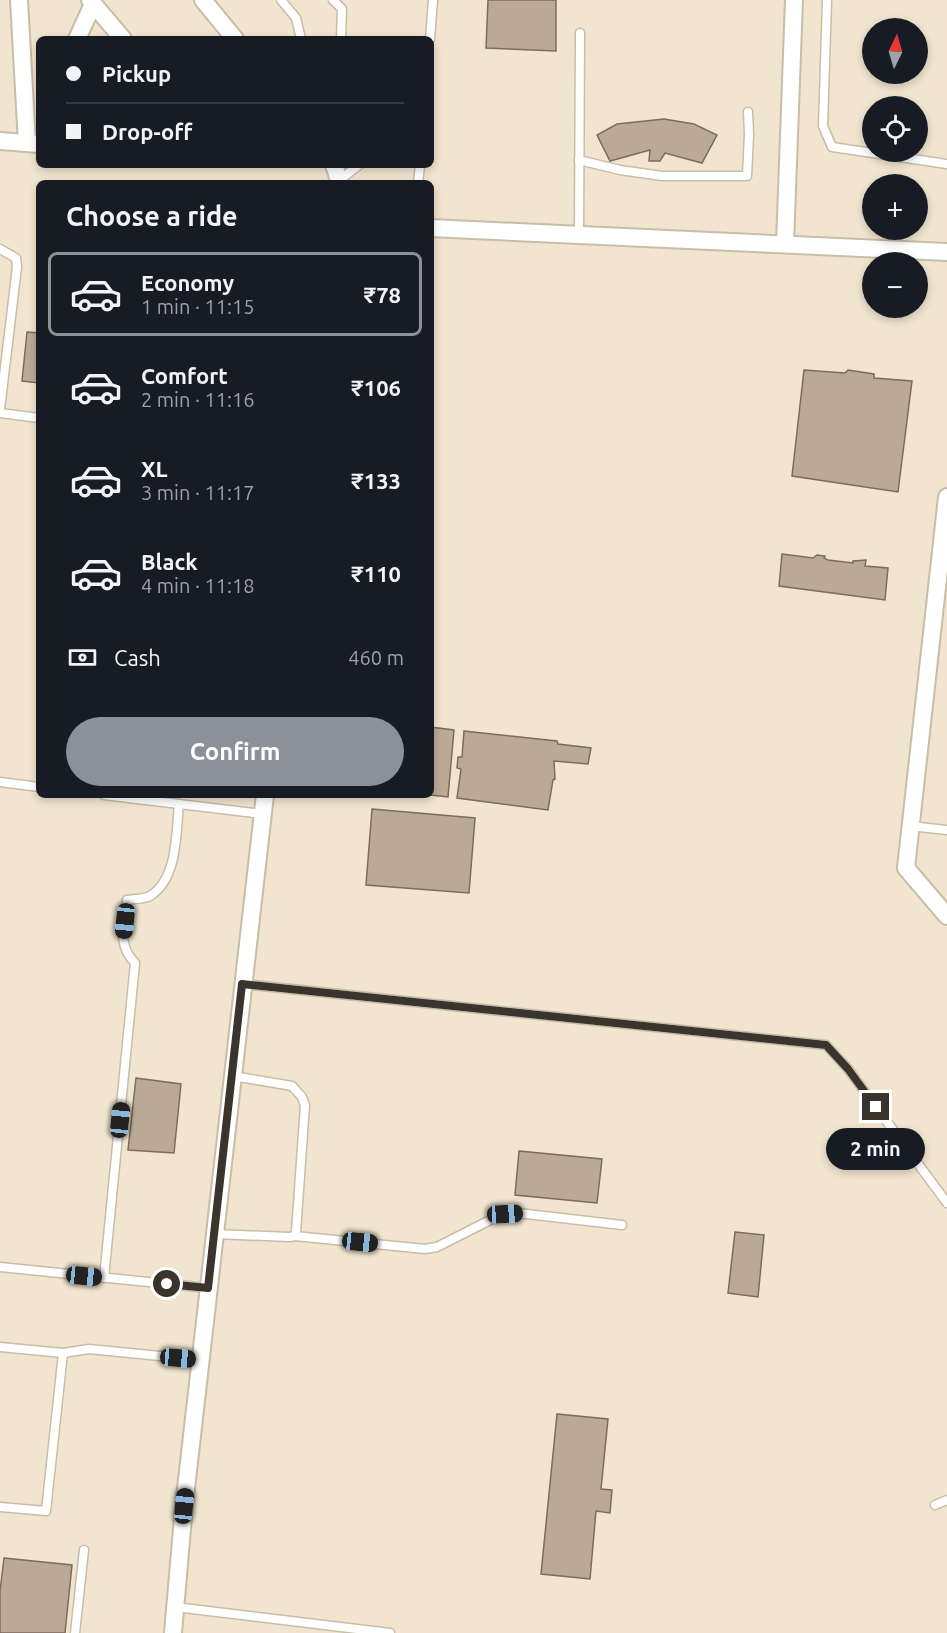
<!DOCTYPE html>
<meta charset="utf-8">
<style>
:root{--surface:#171b24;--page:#242831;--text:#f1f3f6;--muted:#9ea1a6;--line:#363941;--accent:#8c9099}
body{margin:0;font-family:Ubuntu,sans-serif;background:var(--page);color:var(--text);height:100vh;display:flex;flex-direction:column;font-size:22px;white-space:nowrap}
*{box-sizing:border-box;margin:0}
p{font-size:20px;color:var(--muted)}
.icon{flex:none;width:33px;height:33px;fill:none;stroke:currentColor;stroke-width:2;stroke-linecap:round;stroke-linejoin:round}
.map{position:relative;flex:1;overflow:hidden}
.panel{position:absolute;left:36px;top:180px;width:398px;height:618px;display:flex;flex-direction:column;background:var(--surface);border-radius:9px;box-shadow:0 3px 9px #0003}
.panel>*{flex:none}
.hud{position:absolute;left:36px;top:36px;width:398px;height:132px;border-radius:9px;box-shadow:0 3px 9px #0003;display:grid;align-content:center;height:132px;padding:0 30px;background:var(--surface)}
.needle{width:39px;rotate:5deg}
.controls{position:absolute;left:862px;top:18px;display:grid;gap:12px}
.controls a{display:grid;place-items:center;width:66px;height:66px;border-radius:50%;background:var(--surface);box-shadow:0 3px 9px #0003;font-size:30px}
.end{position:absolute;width:27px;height:27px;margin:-14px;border:8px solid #39352c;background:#fff;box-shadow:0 0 0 3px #fff}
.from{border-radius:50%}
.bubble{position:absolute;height:42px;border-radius:21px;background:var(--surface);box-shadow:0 3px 9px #0003;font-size:20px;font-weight:700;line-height:42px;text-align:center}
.car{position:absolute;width:18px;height:36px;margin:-18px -9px;border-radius:8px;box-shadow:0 0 4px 2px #0007;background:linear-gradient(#222 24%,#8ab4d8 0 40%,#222 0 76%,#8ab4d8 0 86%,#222 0)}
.hud b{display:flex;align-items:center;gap:21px;height:57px;font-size:22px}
.hud b+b{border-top:2px solid var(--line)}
.hud i{width:15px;height:15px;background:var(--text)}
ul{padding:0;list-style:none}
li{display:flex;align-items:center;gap:18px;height:84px;margin:0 12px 9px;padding:0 18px;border:3px solid transparent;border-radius:9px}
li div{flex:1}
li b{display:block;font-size:22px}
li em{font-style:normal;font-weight:700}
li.selected{border-color:var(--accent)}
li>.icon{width:54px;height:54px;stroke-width:1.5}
h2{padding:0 30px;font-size:27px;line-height:72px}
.pay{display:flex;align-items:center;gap:15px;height:66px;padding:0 30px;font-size:22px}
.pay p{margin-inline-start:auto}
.action{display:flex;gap:12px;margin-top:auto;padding:12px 30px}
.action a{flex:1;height:69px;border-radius:36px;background:var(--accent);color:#fff;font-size:24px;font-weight:700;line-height:69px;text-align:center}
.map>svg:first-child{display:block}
.building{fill:#bba997;stroke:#7d6c5c;stroke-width:1.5}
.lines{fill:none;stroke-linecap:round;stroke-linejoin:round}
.lane-casing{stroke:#c8bda7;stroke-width:11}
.street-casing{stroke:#c8bda7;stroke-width:20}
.lane{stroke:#fff;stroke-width:8}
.street{stroke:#fff;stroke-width:16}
.route{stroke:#39352c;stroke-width:8}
</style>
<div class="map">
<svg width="947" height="1633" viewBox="0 0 947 1633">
<rect width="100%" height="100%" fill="#f1e5cf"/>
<g class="building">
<polygon points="488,0 556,0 556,51 486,48"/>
<polygon points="664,119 694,124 717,135 702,163 665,153 660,161 649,161 650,150 610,161 597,135 617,124"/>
<polygon points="27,332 39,333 39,383 22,381"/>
<polygon points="804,370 845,373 848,370 874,374 874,378 912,381 898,492 792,476"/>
<polygon points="782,554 813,558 817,555 825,556 824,558 828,560 853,563 853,561 866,560 865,566 888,568 885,600 779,586"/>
<polygon points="430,727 454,730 448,797 430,795"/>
<polygon points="464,731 557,741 558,744 591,748 588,764 554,761 555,779 553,780 548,810 457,798 461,769 457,768 458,757 462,757"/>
<polygon points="372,809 475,818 469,893 366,885"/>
<polygon points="136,1078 181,1084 174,1153 128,1150"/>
<polygon points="519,1151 602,1159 597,1203 515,1195"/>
<polygon points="735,1232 764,1235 758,1297 728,1293"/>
<polygon points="557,1414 608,1419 601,1489 612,1490 610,1513 596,1511 590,1579 541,1574"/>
<polygon points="4,1558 72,1565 65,1633 0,1633 0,1591"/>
</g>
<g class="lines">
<g class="lane-casing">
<g id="lane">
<polyline points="281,0 296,18 301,39"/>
<polyline points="333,0 342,9 341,39"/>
<polyline points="827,0 823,126 832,147 947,164"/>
<polyline points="430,39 433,0"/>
<polyline points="579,160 620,170 662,176 747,176 749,134 748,112"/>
<polyline points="341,179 359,165"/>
<polyline points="418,183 420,165"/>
<polyline points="579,235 580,33"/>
<polyline points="0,249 16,258 17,267 0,409"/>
<polyline points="0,413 39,418"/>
<polyline points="0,782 39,787"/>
<polyline points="104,795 262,814"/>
<polyline points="910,826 947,830"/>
<polyline points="243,984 826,1045 848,1069 947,1203"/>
<polyline points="215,1234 290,1237 295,1236 296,1232 305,1105 302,1097 292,1086 233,1076"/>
<polyline points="295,1236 425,1249 437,1247 498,1216 518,1213 622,1225"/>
<polyline points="0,1267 208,1288"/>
<path d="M104 1278 135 963C116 944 125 924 127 900 134 899 145 899 150 896 178 879 176 832 179 804"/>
<polyline points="0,1347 63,1353 89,1349 200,1360"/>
<polyline points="935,1505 947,1500"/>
<polyline points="0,1507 46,1511 63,1353"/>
<polyline points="175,1607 390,1633"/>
<polyline points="75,1633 84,1550"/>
</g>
</g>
<g class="street-casing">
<g id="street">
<polyline points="19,0 27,143"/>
<polyline points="90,0 123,39"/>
<polyline points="203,0 235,39"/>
<polyline points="77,39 93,4"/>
<polyline points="0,141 39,144"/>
<polyline points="334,165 340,183"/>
<polyline points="430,228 947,252"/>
<polyline points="785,244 794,0"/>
<polyline points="947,497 906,868 947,916"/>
<polyline points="173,1633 184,1506 265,795"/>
</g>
</g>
<use href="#lane" class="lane"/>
<use href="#street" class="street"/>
</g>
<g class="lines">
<polyline class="route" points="167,1284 208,1288 242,984 826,1045 848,1069 876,1107"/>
</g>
</svg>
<div class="controls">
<a><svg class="needle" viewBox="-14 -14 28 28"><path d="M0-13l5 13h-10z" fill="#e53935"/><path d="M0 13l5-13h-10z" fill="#9ea1a6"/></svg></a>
<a><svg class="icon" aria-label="locate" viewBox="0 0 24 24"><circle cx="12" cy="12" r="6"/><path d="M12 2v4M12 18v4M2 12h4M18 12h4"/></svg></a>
<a>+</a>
<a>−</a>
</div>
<i class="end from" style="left:167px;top:1284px"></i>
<i class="end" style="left:876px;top:1107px"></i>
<div class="bubble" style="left:826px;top:1128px;width:99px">2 min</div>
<i class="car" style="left:125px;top:921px;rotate:186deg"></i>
<i class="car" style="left:120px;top:1120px;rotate:6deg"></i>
<i class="car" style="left:505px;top:1214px;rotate:87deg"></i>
<i class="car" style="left:360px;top:1242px;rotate:96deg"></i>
<i class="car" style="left:84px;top:1276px;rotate:96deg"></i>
<i class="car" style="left:178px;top:1358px;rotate:95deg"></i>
<i class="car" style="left:184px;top:1506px;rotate:6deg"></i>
<div class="hud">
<b><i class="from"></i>Pickup</b>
<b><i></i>Drop-off</b>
</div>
<section class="panel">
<h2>Choose a ride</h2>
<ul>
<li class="selected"><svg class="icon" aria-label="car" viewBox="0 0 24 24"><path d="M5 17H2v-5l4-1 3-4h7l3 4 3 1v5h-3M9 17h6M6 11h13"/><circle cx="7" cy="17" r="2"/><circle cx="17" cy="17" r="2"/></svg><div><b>Economy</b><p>1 min · 11:15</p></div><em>₹78</em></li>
<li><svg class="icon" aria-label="car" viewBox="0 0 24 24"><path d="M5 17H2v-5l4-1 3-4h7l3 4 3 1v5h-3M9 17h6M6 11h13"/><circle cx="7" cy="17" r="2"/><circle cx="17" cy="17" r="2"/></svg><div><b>Comfort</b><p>2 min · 11:16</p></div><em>₹106</em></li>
<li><svg class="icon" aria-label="car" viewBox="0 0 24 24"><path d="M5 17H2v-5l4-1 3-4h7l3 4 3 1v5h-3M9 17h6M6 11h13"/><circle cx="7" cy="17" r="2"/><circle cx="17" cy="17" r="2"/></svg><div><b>XL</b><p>3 min · 11:17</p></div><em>₹133</em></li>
<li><svg class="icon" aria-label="car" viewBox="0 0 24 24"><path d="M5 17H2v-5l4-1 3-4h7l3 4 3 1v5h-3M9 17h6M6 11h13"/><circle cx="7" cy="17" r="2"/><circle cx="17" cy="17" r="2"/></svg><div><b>Black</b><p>4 min · 11:18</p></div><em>₹110</em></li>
</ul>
<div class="pay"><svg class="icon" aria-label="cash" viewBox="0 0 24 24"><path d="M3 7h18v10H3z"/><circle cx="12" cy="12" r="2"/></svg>Cash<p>460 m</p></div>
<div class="action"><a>Confirm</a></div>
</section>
</div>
